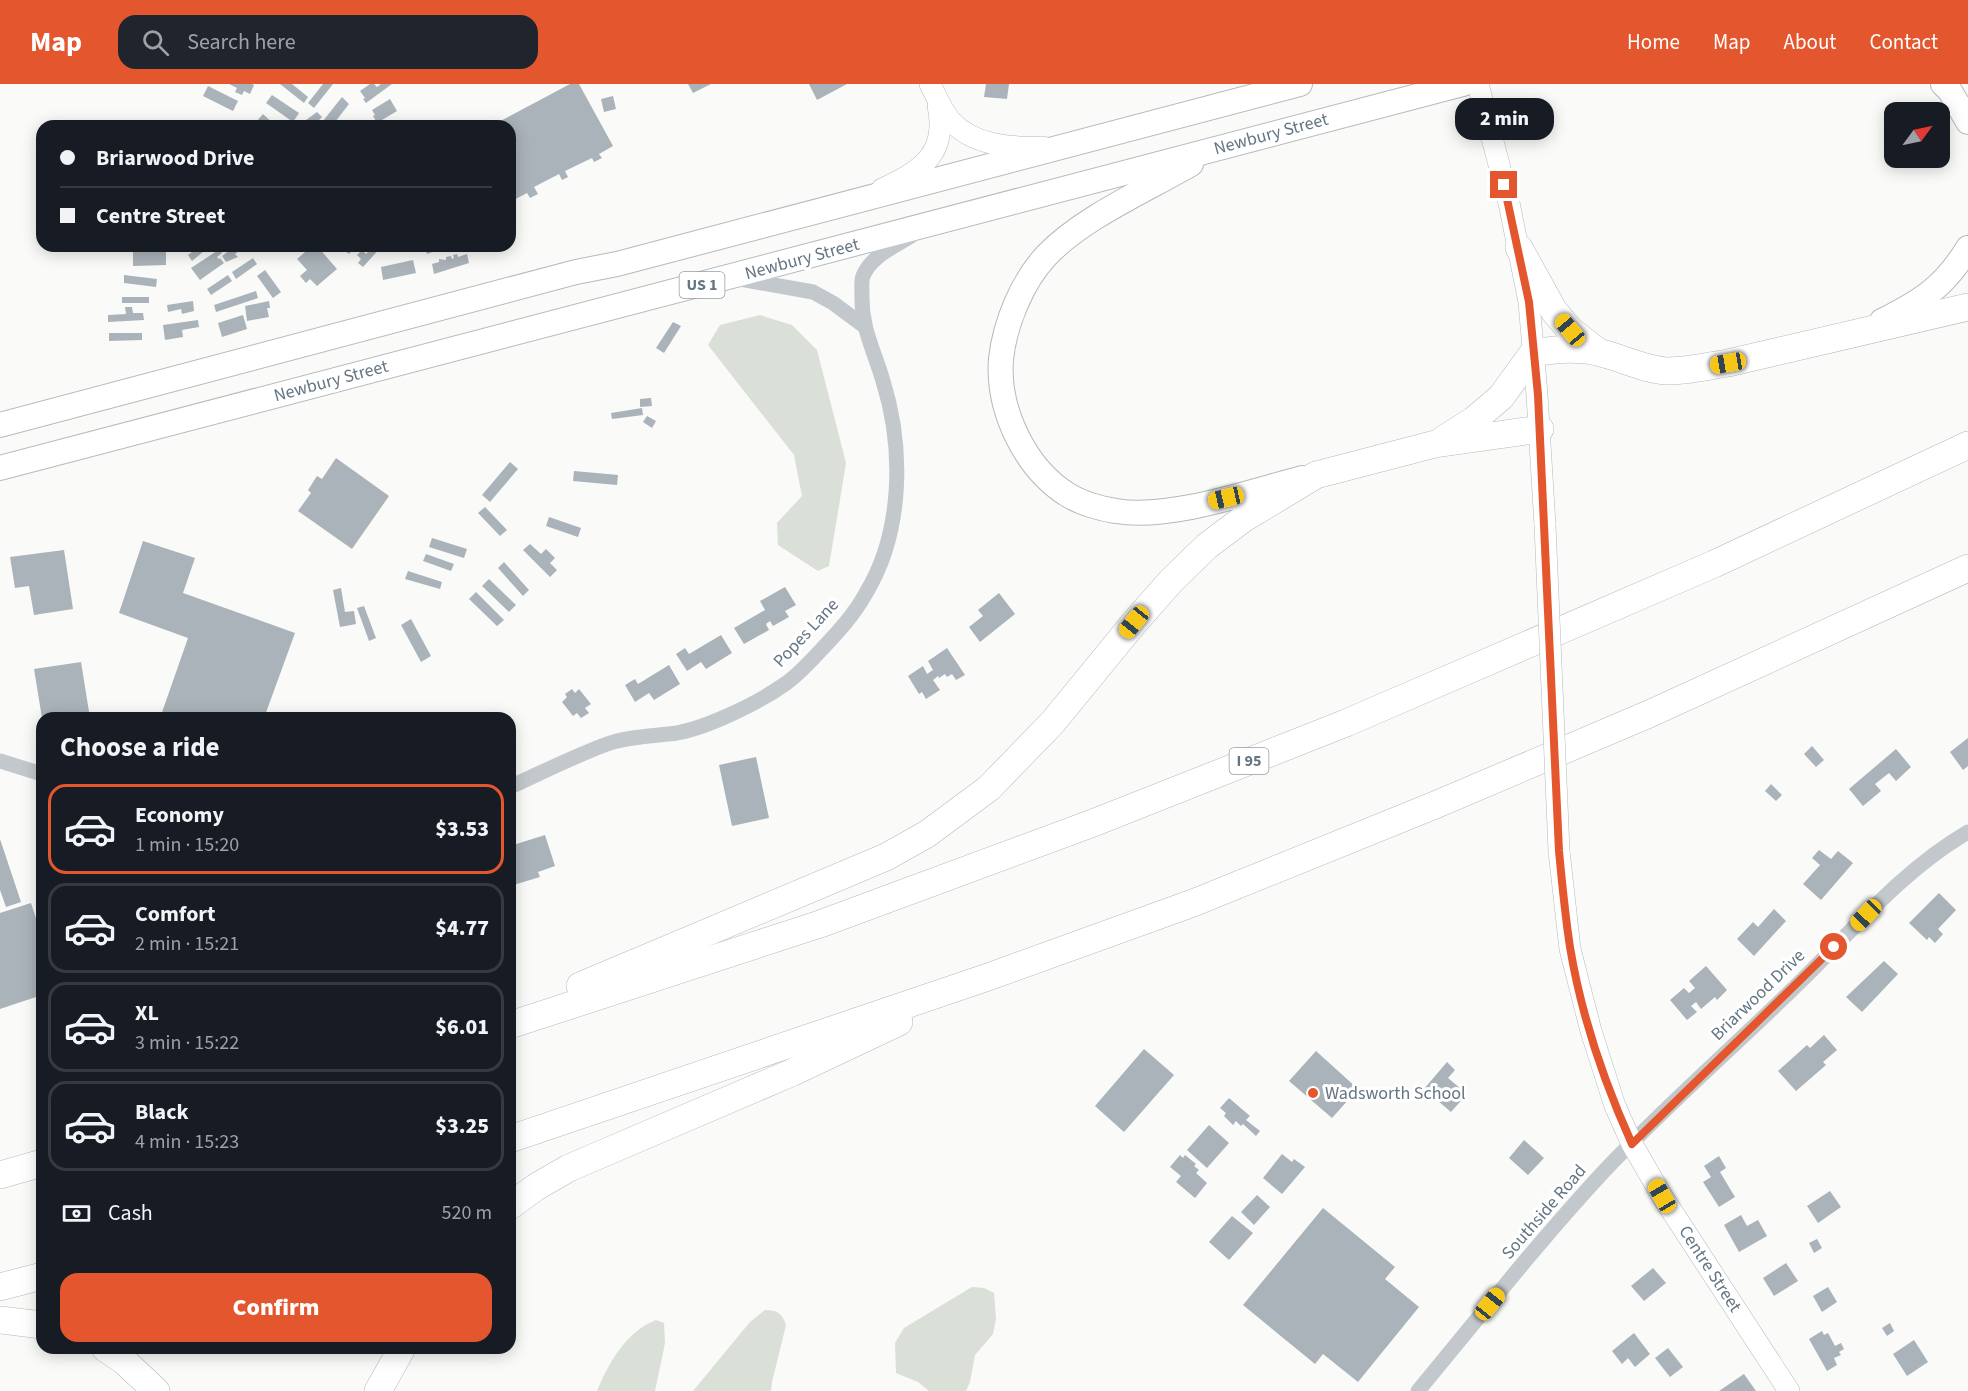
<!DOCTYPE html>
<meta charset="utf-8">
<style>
:root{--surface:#171b24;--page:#20242c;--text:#f1f3f6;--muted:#9ea1a6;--line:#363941;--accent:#e4572e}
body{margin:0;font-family:"Source Sans 3",sans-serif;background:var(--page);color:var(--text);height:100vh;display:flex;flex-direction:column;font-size:22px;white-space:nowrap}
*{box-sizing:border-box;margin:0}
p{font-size:20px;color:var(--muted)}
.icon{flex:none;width:33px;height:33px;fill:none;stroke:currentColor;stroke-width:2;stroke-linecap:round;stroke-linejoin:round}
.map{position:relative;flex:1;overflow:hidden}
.drawer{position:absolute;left:36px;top:628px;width:480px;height:642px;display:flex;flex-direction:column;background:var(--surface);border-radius:18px;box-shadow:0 3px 15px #0003}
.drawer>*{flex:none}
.hud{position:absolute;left:36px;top:36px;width:480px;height:132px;border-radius:18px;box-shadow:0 3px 15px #0003;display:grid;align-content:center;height:132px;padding:0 24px;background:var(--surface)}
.needle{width:39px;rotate:57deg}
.controls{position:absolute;left:1884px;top:18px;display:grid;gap:12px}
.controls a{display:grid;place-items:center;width:66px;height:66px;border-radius:12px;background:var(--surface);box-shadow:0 3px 15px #0003;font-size:30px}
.end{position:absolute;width:27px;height:27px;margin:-14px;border:8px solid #e4572e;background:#fff;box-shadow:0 0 0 3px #fff}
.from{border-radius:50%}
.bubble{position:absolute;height:42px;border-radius:18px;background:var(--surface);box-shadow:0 3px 15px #0003;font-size:20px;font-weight:800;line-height:42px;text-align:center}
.car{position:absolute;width:18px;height:36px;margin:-18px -9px;border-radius:8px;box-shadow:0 0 4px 2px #0007;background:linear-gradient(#f5c518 24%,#345 0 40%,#f5c518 0 76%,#345 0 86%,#f5c518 0)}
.hud b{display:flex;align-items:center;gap:21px;height:57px;font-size:22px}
.hud b+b{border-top:2px solid var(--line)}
.hud i{width:15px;height:15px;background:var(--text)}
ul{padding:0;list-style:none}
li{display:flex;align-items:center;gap:18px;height:90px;margin:0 12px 9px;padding:0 12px;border:3px solid var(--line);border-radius:18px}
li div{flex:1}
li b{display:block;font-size:22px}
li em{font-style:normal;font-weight:800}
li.on{border-color:var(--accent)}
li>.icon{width:54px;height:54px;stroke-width:1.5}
h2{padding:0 24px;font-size:27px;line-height:72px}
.pay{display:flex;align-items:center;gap:15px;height:66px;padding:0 24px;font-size:22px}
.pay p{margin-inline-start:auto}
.cta{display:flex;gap:12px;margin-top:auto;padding:12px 24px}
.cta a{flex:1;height:69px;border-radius:18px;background:var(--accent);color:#fff;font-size:24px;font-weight:800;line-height:69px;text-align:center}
header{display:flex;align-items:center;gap:36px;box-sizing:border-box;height:84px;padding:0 30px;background:var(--accent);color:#fff}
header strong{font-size:28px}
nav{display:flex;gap:33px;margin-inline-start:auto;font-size:21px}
.search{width:420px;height:54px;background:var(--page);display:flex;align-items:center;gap:15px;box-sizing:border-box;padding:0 21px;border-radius:18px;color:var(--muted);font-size:22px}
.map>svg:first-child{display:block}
.green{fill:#dadfd7}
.building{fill:#aab3b9}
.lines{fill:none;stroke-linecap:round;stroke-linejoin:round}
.secondary-casing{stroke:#b3babf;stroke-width:22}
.primary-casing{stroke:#b5babe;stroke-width:26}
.highway-casing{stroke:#b4b9bd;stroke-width:28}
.street{stroke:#c3c8cc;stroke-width:15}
.secondary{stroke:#fff;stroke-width:21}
.primary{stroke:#fff;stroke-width:24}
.highway{stroke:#fff;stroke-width:27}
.secondary-bridge-casing{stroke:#b3babf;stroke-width:22;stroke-linecap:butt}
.secondary-bridge{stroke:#fff;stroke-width:21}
.route{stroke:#e4572e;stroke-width:8}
.poi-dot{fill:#e4572e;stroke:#fff;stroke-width:2}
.labels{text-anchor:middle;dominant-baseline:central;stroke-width:6;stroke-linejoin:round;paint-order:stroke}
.shield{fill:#fff;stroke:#939fa8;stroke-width:1.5}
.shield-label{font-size:16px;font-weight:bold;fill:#657683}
.street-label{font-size:18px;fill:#657683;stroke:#fff}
.poi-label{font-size:18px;fill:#657683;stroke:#fff;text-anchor:start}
</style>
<header>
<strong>Map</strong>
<div class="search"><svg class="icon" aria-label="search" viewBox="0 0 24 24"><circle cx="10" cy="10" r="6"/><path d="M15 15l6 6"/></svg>Search here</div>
<nav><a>Home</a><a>Map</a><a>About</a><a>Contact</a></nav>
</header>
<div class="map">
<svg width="1968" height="1307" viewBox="0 0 1968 1307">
<rect width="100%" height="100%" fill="#fafaf8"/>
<g class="green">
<polygon points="760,231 792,241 817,266 846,379 829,482 818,487 778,461 777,439 802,412 794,371 708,261 720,241"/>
<polygon points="972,1203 984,1204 994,1209 996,1235 993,1250 975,1271 970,1298 966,1307 929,1307 918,1298 896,1289 895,1259 904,1244"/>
<path d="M765 1226C777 1226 782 1229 786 1241L772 1298 771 1307H693L750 1238Z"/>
<path d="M656 1236 664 1239 665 1259 655 1307H597C609 1278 626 1248 656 1236Z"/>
</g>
<g class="building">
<polygon points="229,0 252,0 254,1 250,10 244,7 242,11 235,8 237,4"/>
<polygon points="280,0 292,0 308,13 304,19"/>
<polygon points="323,0 333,0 314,24 308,19"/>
<polygon points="370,0 374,0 377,3 381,0 392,0 366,19 363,15 365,14 360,7"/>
<polygon points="570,0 579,0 613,62 599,70 602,74 594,78 592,74 565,87 568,93 562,96 559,90 534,103 538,110 530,114 527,109 510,118 510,42 491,42"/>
<polygon points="688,0 711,0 693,9"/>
<polygon points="809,0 847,0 817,16"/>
<polygon points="986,0 1009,0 1007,15 984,13"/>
<polygon points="208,2 238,17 233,27 203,12"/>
<polygon points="272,11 299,29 293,38 266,19"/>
<polygon points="613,12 616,25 604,28 601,15"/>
<polygon points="342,13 349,20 332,42 319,42"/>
<polygon points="390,15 397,27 377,39 373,32 375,31 372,26"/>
<polygon points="317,28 322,33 315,40 313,37 309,41 306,36"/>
<polygon points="263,30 276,42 263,42 257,37"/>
<polygon points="352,36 358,42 346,42"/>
<polygon points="200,162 209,163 192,177 188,171"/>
<polygon points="235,162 241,162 243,164 235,170 238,173 226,178 222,172"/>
<polygon points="312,162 317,162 337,185 317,202 310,195 306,199 300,192 307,186 297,175"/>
<polygon points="346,162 355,162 349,170 343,165"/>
<polygon points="373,162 382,162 363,183 358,179 361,175 357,171 362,166 366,170"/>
<polygon points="425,162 448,162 427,170"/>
<polygon points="220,165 222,169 217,173 219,175 220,174 224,179 200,196 191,184"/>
<polygon points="133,166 166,166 166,181 133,182"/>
<polygon points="457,170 458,173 467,170 469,179 434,190 432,180 439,178 439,175 446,176 446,173 451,172 452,175 454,174 453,171"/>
<polygon points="253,174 257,180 236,195 232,188"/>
<polygon points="413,176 416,189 383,196 381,183"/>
<polygon points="265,186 281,208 273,214 257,192"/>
<polygon points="124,191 157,195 156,203 124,199"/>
<polygon points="228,191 232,197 211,211 207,205"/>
<polygon points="256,207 258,214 216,228 214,221"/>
<rect x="122" y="213" width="27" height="6"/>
<polygon points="193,217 194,227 182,230 181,225 168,228 167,221"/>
<polygon points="269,217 270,224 267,224 269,233 247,237 245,222"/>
<polygon points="125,223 132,223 133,229 143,229 144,236 108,238 108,231 126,230"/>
<polygon points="243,231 247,245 222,253 218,239"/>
<polygon points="198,236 199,243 182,246 183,253 165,256 163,241"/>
<polygon points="673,238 681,242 664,269 656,264"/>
<polygon points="109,249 142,249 142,256 109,257"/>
<polygon points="651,314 652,322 640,323 640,315"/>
<polygon points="642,324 643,331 612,335 611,329"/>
<polygon points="647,332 656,337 652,344 643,338"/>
<polygon points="336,374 389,412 352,465 298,427 311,409 308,406 317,392 322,395"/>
<polygon points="510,378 518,385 490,418 482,411"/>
<polygon points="574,387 618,391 617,401 573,397"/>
<polygon points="485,423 507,446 500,452 478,429"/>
<polygon points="549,433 581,444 578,453 546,442"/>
<polygon points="432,454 467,465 464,474 429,463"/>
<polygon points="143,457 195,474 183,509 295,549 264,634 160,634 188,554 119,529"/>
<polygon points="530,460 541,470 546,465 555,474 550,479 557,486 550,493 523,466"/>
<polygon points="64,466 73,525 34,531 29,502 15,504 10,473"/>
<polygon points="426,470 454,480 451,487 423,477"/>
<polygon points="504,478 529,506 523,512 498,484"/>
<polygon points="408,487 442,498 440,505 405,495"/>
<polygon points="489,495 516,521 509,528 482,502"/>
<polygon points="785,503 796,521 785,527 789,533 773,542 770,537 766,540 769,546 744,560 734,544 765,526 760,517"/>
<polygon points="341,504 345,528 354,527 356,540 340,543 333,506"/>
<polygon points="476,508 504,536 497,542 469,515"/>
<polygon points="999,509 1015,530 980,558 969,543 983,532 978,526"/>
<polygon points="364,522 376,554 369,557 357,524"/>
<polygon points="411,535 431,572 421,578 401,541"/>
<polygon points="721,551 732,569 706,585 701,578 687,587 676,570 685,564 689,570"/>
<polygon points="947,564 965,591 956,596 952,590 947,593 945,590 939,594 938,592 933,596 940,606 926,615 922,608 919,610 908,592 923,582 927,590 933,586 928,577"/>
<polygon points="81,578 90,634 42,634 34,585"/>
<polygon points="669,581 680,600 654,616 649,609 635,618 625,601 635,595 638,600"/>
<polygon points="572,605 575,609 579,605 591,620 585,624 589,629 581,634 577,629 573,632 562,618 567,613 565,610"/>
<polygon points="1968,654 1968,682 1963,686 1950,668"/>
<polygon points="1812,662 1824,676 1816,683 1804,670"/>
<polygon points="1896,665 1911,683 1896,697 1889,689 1875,700 1881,707 1863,722 1849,705"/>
<polygon points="756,673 769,734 732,742 719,681"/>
<polygon points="1771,700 1782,711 1776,717 1765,707"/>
<polygon points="545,751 555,782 538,788 540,793 510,802 510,762"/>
<polygon points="0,755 21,818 6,823 0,806"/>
<polygon points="1819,766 1831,775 1838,767 1853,779 1821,816 1803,800 1820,781 1812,774"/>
<polygon points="1939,809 1956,826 1938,845 1943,850 1935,859 1929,853 1927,856 1909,839"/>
<polygon points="31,819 42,853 42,911 0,925 0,829"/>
<polygon points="1774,825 1786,837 1754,872 1737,855 1753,838 1758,843"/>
<polygon points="1884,877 1898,890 1862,928 1846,913"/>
<polygon points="1706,882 1727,906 1717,916 1715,913 1701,925 1696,918 1691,922 1697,928 1687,936 1670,916 1684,904 1689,909 1695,904 1689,897"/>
<polygon points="1824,951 1837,966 1823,978 1826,981 1796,1007 1778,987 1807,961 1810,964"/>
<polygon points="1144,965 1174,991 1124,1048 1095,1022"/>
<polygon points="1316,967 1358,1005 1332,1034 1289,997"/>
<polygon points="1447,978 1455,986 1448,994 1467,1010 1451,1028 1424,1005"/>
<polygon points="1229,1014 1250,1032 1246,1036 1260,1047 1256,1052 1243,1040 1241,1042 1236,1037 1233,1041 1224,1032 1226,1029 1220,1024"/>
<polygon points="1209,1041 1229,1059 1207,1084 1187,1066"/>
<polygon points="1524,1056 1544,1074 1528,1091 1509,1074"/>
<polygon points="1282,1070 1292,1078 1294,1075 1305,1083 1282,1110 1263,1094"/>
<polygon points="1180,1071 1183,1074 1185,1071 1196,1080 1194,1082 1199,1086 1196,1089 1207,1099 1195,1114 1176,1098 1181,1092 1170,1083"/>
<polygon points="1719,1072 1726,1084 1720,1088 1735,1113 1719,1123 1703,1098 1711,1093 1704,1082"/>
<polygon points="1830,1107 1841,1123 1818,1139 1807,1122"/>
<polygon points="1257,1111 1270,1123 1254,1141 1241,1128"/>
<polygon points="1323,1124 1395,1183 1385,1195 1419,1223 1358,1298 1323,1270 1315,1280 1243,1221"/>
<polygon points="1741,1131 1747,1142 1758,1136 1767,1152 1739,1168 1724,1141"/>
<polygon points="1232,1132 1253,1149 1229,1176 1209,1158"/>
<polygon points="1817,1155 1822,1164 1814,1169 1809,1159"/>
<polygon points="1786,1179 1798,1197 1774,1212 1763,1194"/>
<polygon points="1653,1184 1666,1199 1644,1217 1631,1202"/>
<polygon points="1828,1203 1837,1218 1822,1228 1813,1212"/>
<polygon points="1890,1239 1894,1247 1887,1252 1882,1244"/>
<polygon points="1822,1247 1824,1251 1828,1249 1835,1262 1841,1259 1844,1265 1839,1268 1841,1271 1834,1274 1837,1281 1827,1287 1809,1255"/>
<polygon points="1634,1249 1650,1270 1635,1283 1628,1274 1622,1280 1612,1267"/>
<polygon points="1914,1256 1928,1278 1907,1292 1893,1270"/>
<polygon points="1668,1264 1683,1283 1670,1293 1655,1274"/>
<polygon points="1744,1290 1756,1307 1719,1307"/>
</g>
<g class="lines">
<g class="secondary-casing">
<g id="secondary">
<path d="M930 0C936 12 942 27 951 37 974 62 1011 64 1043 63"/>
<polyline points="1478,0 1509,119 1529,218 1537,311 1545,441"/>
<path d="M882 105C922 87 948 69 938 22"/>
<polyline points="1559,767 1570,865 1591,947 1615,1022 1632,1060 1662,1112 1789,1307"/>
</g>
</g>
<g class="primary-casing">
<g id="primary">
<polyline points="1943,0 1950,7 1968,38"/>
<path d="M1191 80C1146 106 1082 134 1046 172 1022 198 1005 239 1001 275 997 326 1025 384 1068 411 1081 419 1101 425 1116 427 1169 436 1249 408 1302 394"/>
<path d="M1882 237C1922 217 1944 203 1968 164"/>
<polyline points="0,341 576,188 617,180 1300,0"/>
<polyline points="0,384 1463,0"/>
</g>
</g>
<g class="highway-casing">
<g id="highway">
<polyline points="1519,164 1554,227 1570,246 1597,267"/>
<path d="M1444 355 1474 336 1501 313 1533 269C1555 265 1576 263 1597 268 1621 273 1643 286 1668 287 1688 287 1708 282 1728 279L1968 223"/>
<polyline points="580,902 886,773 927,750 989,704 1053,638 1134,539 1171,497 1207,462 1243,435 1316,391 1435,360 1540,345"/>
<polyline points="510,941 820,840 1093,739 1346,639 1714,480 1968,361"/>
<polyline points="510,1055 988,893 1193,819 1435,721 1649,630 1968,484"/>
<polyline points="0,1091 42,1079"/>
<polyline points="510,1122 536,1103 569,1084 791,989 899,938"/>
<polyline points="0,1203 42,1192"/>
<polyline points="0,1236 42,1241"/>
<polyline points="105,1264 124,1277 156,1307"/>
<polyline points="378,1307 402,1264"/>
</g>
</g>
<g class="street">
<polyline points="740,195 813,208 833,219 864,242"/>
<polyline points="0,677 42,690"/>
<path d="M510 703C543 688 576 671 610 659 631 652 655 652 677 649 709 643 758 619 785 600 798 591 810 578 821 566 838 548 854 531 866 509 903 448 904 364 883 297 874 266 861 244 862 210 862 204 861 197 863 192 871 172 894 163 911 152"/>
<path d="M1418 1307C1480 1232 1540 1156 1606 1085 1669 1019 1738 959 1802 896 1855 844 1904 785 1968 748"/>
</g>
<use href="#secondary" class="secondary"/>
<use href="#primary" class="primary"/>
<use href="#highway" class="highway"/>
<g class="secondary-bridge-casing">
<polyline id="secondary-bridge" points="1545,441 1559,767"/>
</g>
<use href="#secondary-bridge" class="secondary-bridge"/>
</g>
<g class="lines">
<path class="route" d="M1504 101 1529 218 1538 311 1559 767C1562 799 1565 831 1570 863 1581 930 1604 998 1632 1060L1834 863"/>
</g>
<circle class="poi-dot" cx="1313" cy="1009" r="6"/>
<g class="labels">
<g class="shield">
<rect x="679.5" y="188" width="45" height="26" rx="4.5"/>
<rect x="1229.5" y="664" width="39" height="26" rx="4.5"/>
</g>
<g class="shield-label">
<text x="702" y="201">US 1</text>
<text x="1249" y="677">I 95</text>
</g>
<g class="street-label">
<text transform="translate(1271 50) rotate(-15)">Newbury Street</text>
<text transform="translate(802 175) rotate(-15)">Newbury Street</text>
<text transform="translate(331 297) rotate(-15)">Newbury Street</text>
<text transform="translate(806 549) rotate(-47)">Popes Lane</text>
<text transform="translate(1758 911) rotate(-44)">Briarwood Drive</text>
<text transform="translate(1544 1128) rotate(-49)">Southside Road</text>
<text transform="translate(1710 1185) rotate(57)">Centre Street</text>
</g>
<g class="poi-label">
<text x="1325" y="1009">Wadsworth School</text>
</g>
</g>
</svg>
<div class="controls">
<a><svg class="needle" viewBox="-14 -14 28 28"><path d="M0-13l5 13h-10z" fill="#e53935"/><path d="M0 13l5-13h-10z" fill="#9ea1a6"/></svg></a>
</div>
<i class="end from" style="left:1834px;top:863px"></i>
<i class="end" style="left:1504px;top:101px"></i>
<div class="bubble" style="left:1455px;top:14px;width:99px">2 min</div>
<i class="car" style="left:1570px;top:246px;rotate:320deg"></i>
<i class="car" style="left:1728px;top:279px;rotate:260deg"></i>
<i class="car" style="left:1226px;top:414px;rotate:257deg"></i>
<i class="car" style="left:1134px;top:538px;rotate:219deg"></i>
<i class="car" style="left:1866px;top:831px;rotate:224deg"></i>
<i class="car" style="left:1662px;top:1112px;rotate:330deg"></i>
<i class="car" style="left:1490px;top:1220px;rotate:39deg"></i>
<div class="hud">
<b><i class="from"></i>Briarwood Drive</b>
<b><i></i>Centre Street</b>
</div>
<section class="drawer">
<h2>Choose a ride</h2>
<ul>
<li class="on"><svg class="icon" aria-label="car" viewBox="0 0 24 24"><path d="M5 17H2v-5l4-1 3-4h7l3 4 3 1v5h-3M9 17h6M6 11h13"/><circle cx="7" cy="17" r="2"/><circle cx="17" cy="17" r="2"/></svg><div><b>Economy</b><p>1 min · 15:20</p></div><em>$3.53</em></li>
<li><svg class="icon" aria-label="car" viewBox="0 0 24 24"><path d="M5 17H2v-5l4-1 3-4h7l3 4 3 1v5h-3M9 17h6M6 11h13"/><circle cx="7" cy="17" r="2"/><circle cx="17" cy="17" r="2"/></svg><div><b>Comfort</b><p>2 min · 15:21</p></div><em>$4.77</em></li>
<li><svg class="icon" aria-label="car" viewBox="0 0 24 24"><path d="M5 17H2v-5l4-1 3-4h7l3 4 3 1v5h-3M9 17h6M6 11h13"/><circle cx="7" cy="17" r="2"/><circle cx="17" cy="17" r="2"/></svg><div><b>XL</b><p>3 min · 15:22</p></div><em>$6.01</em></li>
<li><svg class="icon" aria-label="car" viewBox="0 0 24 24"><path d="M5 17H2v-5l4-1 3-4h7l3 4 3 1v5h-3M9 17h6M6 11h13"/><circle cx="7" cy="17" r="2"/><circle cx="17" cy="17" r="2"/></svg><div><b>Black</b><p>4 min · 15:23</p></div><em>$3.25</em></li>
</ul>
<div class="pay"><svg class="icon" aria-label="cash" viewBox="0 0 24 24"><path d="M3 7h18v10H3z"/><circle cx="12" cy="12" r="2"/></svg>Cash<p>520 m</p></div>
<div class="cta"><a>Confirm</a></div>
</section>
</div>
